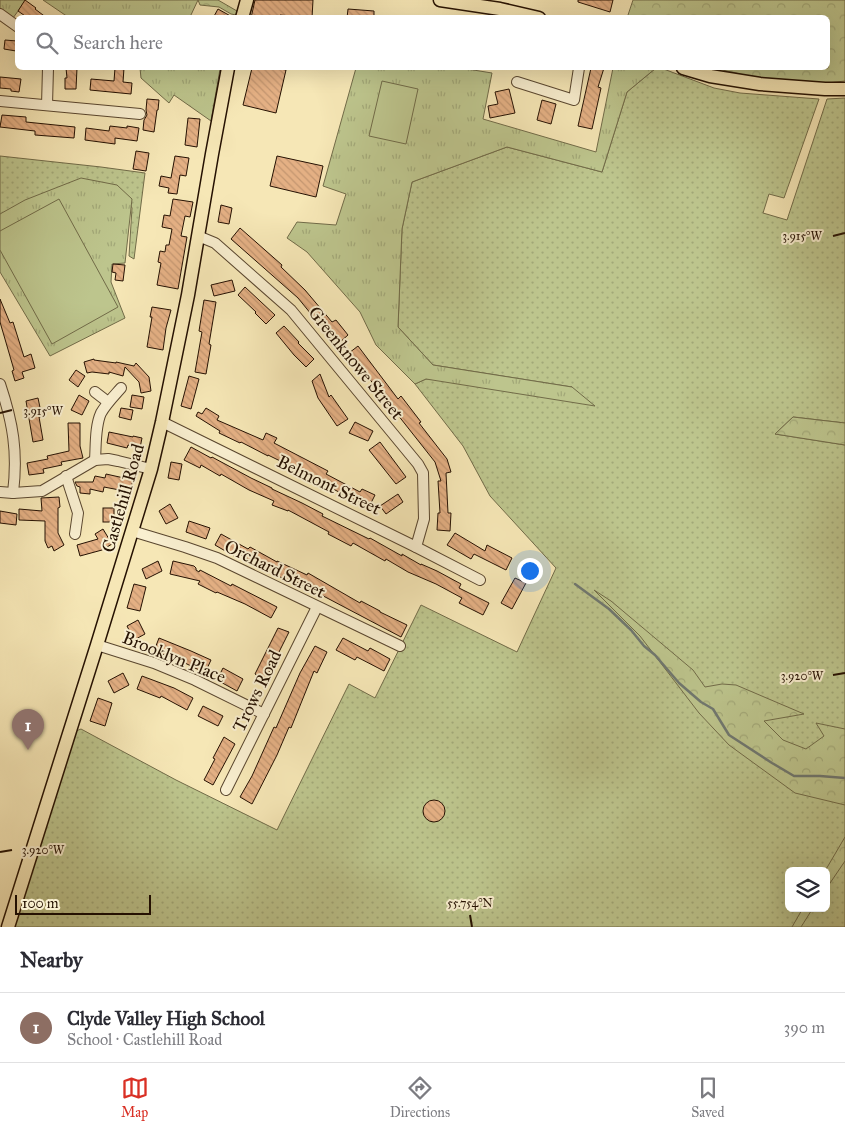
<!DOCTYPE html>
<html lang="en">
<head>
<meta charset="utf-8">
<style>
	:root { --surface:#fff; --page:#f2f2f3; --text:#2b2b33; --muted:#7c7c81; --line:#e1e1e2; --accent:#d93025 }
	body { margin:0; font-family:"IM FELL Great Primer",serif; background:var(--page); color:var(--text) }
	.controls { position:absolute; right:15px; bottom:15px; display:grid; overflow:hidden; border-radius:8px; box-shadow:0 5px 20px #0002 }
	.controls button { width:45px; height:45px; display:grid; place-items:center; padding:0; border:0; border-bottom:1px solid var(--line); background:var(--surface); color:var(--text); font:25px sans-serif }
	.scale { position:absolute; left:15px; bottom:12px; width:136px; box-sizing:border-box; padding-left:5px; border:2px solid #251102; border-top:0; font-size:14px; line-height:18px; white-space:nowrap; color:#251102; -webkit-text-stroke:4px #f9efd0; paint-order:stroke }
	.you { position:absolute; left:529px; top:570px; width:18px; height:18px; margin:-12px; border:4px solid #fff; border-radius:50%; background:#1a73e8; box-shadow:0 0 0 8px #1a73e833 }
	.badge { display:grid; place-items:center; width:32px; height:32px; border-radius:50%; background:var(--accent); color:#fff; font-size:16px; font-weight:700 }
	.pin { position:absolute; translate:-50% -41px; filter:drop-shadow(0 1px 2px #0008) }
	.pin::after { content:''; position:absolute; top:26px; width:18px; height:15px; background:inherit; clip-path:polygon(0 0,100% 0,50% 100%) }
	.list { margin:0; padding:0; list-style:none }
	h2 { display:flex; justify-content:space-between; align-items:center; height:65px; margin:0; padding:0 20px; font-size:21px }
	h2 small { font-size:16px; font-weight:400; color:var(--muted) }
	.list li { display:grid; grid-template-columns:32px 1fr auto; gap:15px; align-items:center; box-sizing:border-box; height:70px; padding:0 20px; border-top:1px solid var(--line) }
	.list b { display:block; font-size:19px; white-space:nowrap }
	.list p { margin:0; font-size:16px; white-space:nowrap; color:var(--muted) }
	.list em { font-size:16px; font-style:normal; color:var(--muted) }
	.icon { flex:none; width:28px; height:28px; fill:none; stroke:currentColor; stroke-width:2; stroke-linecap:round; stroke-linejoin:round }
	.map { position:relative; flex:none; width:845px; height:927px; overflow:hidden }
	.search { position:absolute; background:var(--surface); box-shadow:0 5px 20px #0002; left:15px; right:15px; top:15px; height:55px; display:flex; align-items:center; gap:12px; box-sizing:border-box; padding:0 18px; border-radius:8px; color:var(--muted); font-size:19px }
	.sheet { height:135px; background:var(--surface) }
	nav { display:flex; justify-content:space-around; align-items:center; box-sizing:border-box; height:70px; border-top:1px solid var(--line); background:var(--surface); font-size:14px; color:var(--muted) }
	nav a { display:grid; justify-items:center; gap:2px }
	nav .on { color:var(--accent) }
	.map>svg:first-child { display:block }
	.grass { fill:url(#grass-dots); stroke:#716b48; fill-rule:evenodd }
	.forest { fill:url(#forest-crowns); stroke:#716b48 }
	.park { fill:url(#park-tufts); stroke:#716b48 }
	.garden { fill:#bdc58d; stroke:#716b48 }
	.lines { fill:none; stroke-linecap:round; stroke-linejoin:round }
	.stream { stroke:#707870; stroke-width:2.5 }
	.building { fill:url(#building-back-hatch); stroke:#251102 }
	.minor-casing { stroke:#59462f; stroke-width:12 }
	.major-casing { stroke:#251102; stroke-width:15 }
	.minor { stroke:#f9efd0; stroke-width:10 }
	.major { stroke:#f6e7b6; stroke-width:12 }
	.ticks { fill:none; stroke:#251102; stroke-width:2 }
	.labels { text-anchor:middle; stroke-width:4; stroke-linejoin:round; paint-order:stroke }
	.street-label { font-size:18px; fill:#251102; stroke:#f9efd0 }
	.ticks-label { font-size:12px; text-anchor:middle; fill:#251102; stroke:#f9efd0; stroke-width:4; stroke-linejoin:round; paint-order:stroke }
</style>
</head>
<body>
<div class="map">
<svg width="845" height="927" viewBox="0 0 845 927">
	<defs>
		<pattern id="grass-dots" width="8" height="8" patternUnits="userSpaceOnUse" patternTransform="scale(1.25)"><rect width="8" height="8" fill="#bdc58d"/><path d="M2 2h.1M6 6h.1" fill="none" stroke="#a2a878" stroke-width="1.8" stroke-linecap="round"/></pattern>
		<pattern id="forest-crowns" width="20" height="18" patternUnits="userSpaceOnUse" patternTransform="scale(1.25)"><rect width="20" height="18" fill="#bdc58d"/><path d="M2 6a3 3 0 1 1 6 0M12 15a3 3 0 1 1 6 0" fill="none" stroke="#a2a878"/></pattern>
		<pattern id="park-tufts" width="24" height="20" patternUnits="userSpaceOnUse" patternTransform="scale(1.25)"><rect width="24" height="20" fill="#bdc58d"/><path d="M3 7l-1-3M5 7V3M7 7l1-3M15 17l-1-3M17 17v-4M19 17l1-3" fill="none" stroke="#a2a878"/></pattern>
		<pattern id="building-back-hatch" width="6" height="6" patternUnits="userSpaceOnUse" patternTransform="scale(1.25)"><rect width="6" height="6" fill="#e4b084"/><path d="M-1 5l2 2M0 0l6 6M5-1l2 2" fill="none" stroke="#c39670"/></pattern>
	</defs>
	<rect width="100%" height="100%" fill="#f6e7b6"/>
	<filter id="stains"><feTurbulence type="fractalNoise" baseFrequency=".004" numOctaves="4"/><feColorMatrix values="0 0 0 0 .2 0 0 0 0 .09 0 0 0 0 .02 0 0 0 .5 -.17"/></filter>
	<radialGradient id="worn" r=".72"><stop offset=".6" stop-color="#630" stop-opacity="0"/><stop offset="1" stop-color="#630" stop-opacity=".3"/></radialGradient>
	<g class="grass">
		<path d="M656,68h5l53,20 26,5 79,6 -35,99 -15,-4 -6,19 24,7 40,-121 18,-1v325l-52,-6 -18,17 70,11v482h-831l62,-196 5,-2 95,51 101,50 72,-146 26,14 46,-93 96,47 39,-84 -66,-72 -27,-50 -48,-62 11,-5 146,8 -139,-22 -35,-38 4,-98 10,-47 95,-35 95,25 25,-80zM789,871h37v37h-37z"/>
		<polygon points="0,156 101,167 145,173 134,259 129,256 132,208 126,196 0,219"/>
	</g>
	<g class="forest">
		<polygon points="198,0 218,0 237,11 236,15 231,14 219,7 200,5"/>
		<polygon points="633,0 845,0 845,81 827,83 753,77 714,68 828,68 828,18 627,18"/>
		<polygon points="793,417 845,423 845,445 775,434"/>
		<polygon points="594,590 611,601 693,670 705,687 722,684 736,685 804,714 764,721 783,740 806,749 824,736 816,723 845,729 845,805 795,793 729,745 699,713 640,636"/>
		<polygon points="845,837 845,861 826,889 826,871 825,871"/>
		<polygon points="803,908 813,908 801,927 792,927"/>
	</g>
	<g class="park">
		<polygon points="0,0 26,0 13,18 0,9"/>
		<polygon points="43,0 198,0 190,17 68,17"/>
		<polygon points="140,68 217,68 220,69 211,121 174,95 169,103 141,78"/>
		<polygon points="356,68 461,68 492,73 483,119 596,152 613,68 656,68 627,92 602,172 507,147 412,182 402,229 398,327 433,365 572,387 595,406 426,379 415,384 376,345 360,312 307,252 287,238 297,222 336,225 346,194 323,186"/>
		<polygon points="81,178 117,185 132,199 125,263 112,264 111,282 125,318 50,356 0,272 0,214 25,200"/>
	</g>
	<g class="garden">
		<polygon points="382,81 418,89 406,144 369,136"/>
		<polygon points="59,199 118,307 52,344 0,250 0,231"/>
	</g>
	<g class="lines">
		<polyline class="stream" points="575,584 609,609 631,630 644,646 655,655 679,683 701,702 713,709 729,735 772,763 794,776 820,776 845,778"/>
	</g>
	<g class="building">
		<polygon points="25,0 36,8 35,9 47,18 28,18 18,11"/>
		<polygon points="255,0 313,0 312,18 300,18 300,17 280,15 279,18 251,18"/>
		<polygon points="578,0 613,0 610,12 578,2"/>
		<polygon points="218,9 234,18 213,18"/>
		<polygon points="348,9 374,11 374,18 347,18"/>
		<polygon points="5,40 17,41 16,51 4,49"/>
		<polygon points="66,68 77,68 76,89 65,89 65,78 67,78"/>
		<polygon points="115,68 124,68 123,82 132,83 131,94 90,90 91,79 114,81"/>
		<polygon points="252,68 274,68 286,70 276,113 243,105"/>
		<polygon points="591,68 604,68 598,87 601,88 592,129 578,126"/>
		<polygon points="0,77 21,79 19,92 11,91 11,89 0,88"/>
		<polygon points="509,89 515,113 490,118 488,106 498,104 495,92"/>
		<polygon points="147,99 159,100 158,110 157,110 154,132 143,130 144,120 147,115 146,110"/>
		<polygon points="542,100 556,104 551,124 537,120"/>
		<polygon points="2,115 26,117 26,122 75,127 74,138 35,135 35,131 0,127"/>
		<polygon points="188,118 200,119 197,147 185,145"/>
		<polygon points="110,126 127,128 127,126 139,128 137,141 115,138 115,144 85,140 86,128 109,131"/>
		<polygon points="136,151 149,153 146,171 133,169"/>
		<polygon points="175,156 189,158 186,176 180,175 177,194 168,193 169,188 159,186 161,176 171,178"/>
		<polygon points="277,156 323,166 316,197 270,186"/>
		<polygon points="173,199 193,202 190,217 185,216 181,236 187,237 178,289 157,285 161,263 158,262 160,251 165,252 166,245 169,245 172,229 162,227 164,215 170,216"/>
		<polygon points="221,205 232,208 229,224 218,222"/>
		<polygon points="240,228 282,265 281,267 305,290 332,322 336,320 348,335 339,343 322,323 320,325 298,298 231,239"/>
		<polygon points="113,264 125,265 123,281 115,280 116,273 112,272"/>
		<polygon points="232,280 235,291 214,296 211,285"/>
		<polygon points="245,287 275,315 266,324 255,313 256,312 238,295"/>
		<polygon points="0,299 10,323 13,322 24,357 31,354 35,368 22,372 24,378 15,381 12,371 14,370 0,322"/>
		<polygon points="204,300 216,302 209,344 211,345 206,374 195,372 202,332 199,331"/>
		<polygon points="152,307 171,310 166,328 163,350 147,347 152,317 150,317"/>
		<polygon points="284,326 299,342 298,343 314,359 306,367 294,355 276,333"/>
		<polygon points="358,346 398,399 401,396 421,422 419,423 447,459 451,472 446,473 448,513 451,513 450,531 437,530 438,513 440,513 438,481 441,481 435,462 349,353"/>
		<polygon points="94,359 94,360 116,363 116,362 134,366 136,363 149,377 151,391 141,393 139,382 125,367 123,376 109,372 109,374 92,372 87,373 84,362"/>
		<polygon points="76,370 85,376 78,387 69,380"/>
		<polygon points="320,374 329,397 331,395 348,419 337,426 318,398 312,381"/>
		<polygon points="189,376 199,379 191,409 181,406"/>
		<polygon points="79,395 89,401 82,415 71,410"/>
		<polygon points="132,395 144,397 142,409 130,407"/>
		<polygon points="38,398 42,417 39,417 43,440 33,442 26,401"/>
		<polygon points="121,408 133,410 131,420 119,417"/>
		<polygon points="206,408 219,416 217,420 263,440 266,433 277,438 274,443 328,471 326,474 360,492 362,489 375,495 369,507 327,486 327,484 268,455 268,456 241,442 240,443 219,433 220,431 196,416 198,412 202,414"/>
		<polygon points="355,422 373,431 368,441 349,433"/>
		<polygon points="68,423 80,423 80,446 83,458 61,462 62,465 43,469 44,473 29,475 27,463 48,459 47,456 69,451"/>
		<polygon points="109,432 133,437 133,436 142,438 140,448 128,445 127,448 107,443"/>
		<polygon points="380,442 406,477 396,484 369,450"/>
		<polygon points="191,447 211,458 212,457 251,478 272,488 272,489 302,503 323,514 322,516 369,539 370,538 402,556 402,554 421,565 421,564 437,571 461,584 459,588 489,603 483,615 459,603 462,598 436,584 408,572 386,559 385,561 353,543 351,546 328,534 329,532 288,510 288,511 272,505 274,501 249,490 221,474 220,476 201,465 200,468 184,460"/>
		<polygon points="171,462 182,464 179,480 168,478"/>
		<polygon points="106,474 133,480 130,492 104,487 103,492 90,489 90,494 80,493 80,487 77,486 75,482 93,482 95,476 105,478"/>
		<polygon points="398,494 403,502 386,514 380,506"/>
		<polygon points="59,497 60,507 58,508 58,533 64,545 54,551 52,546 48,548 45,541 45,521 19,520 19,509 42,511 41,498"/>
		<polygon points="170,504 178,518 166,524 159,511"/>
		<rect x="103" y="508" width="11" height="14"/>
		<polygon points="0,511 17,514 16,525 0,523"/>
		<polygon points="189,521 210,528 206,539 186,532"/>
		<polygon points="103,529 112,544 102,550 80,556 77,545 98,539 95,534"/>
		<polygon points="455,533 485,551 487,545 512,558 506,570 474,554 471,559 447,545"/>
		<polygon points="221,534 248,549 250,547 277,562 277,561 307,575 308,573 360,603 361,601 380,611 380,612 407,625 401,637 293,580 292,582 271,573 236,552 234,556 215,545"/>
		<polygon points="158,561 162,571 146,579 142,569"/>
		<polygon points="173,561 194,566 196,568 196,570 199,572 200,570 231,586 232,584 277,607 271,618 245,604 217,592 216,593 198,584 200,581 170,574"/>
		<polygon points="515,578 526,583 512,609 501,603"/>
		<polygon points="134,584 146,587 140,611 127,608"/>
		<polygon points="138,620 145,634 134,640 127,626"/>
		<polygon points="278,628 289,632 265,680 255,674"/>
		<polygon points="159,638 191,651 211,660 205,673 179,660 154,651"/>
		<polygon points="343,638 368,651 370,648 390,659 384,671 357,657 355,660 336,650"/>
		<polygon points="315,646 327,652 317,673 314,671 291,728 289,727 277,755 252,804 240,797 252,776 274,727 276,728 300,673"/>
		<polygon points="223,668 243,679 237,691 217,680"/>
		<polygon points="123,673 129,685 114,693 108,681"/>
		<polygon points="142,676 174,688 193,698 187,710 161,696 160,698 137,689"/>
		<polygon points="98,698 112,703 105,726 90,721"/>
		<polygon points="203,706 223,716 218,726 198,716"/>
		<polygon points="224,737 235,744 213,785 204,780 215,759 213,758"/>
		<circle cx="434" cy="811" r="11"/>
	</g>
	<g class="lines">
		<defs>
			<g id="minor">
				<polyline points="0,14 18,27"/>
				<polyline points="517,82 574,100 579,68"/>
				<polyline points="0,101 140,114"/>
				<polyline points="47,105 48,68"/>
				<polyline points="198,236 215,243 291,310 418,464 423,473 424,519 416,547"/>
				<path d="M0,384c13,39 18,68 13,109"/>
				<polyline points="95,392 108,402"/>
				<polyline points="162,422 416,547 480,580"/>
				<path d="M95,460c1,-15 0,-34 6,-47 5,-9 13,-17 20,-25"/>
				<polyline points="66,476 78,513 75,534"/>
				<polyline points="0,492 13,493 42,491 95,460 108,459 118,461 151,469"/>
				<polyline points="132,531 185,547 217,558 400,646"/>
				<polyline points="97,645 154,663 195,680 264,714"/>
				<polyline points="226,790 317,607"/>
			</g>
			<g id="major">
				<polyline points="440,0 500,9 539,18"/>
				<polyline points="242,18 247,0"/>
				<polyline points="683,68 710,76 760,84 825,89 845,89"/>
				<polyline points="8,927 97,645 151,469 162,422 188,295 212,154 228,68"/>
			</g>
		</defs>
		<use href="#minor" class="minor-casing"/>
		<use href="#major" class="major-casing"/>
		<use href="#minor" class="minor"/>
		<use href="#major" class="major"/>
	</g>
	<path class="ticks" d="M833,236l12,-3M0,413l12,-3M833,675l12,-2M0,852l12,-2M470,915l2,12"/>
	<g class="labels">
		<g class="street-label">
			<text transform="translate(356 363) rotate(51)" y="6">Greenknowe Street</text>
			<text transform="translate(329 485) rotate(26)" y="6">Belmont Street</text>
			<text transform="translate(123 498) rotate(-74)" y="6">Castlehill Road</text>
			<text transform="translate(275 569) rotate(26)" y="6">Orchard Street</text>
			<text transform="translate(174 657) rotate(22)" y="6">Brooklyn Place</text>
			<text transform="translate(257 691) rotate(-64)" y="6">Trows Road</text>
		</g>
	</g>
	<g class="ticks-label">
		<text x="802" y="240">3.915°W</text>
		<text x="43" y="415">3.915°W</text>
		<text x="802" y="680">3.920°W</text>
		<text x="43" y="854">3.920°W</text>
		<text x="470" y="907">55.754°N</text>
	</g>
	<rect width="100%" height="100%" filter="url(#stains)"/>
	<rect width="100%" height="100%" fill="url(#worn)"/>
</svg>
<div class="controls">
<button><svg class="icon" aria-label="layers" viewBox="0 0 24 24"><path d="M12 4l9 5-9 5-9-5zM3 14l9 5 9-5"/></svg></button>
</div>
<div class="scale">100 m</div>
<div class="you"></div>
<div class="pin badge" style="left:28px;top:750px;background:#8d6e63">1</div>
<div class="search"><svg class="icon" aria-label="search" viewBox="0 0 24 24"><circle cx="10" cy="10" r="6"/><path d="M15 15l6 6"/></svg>Search here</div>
</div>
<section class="sheet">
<h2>Nearby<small></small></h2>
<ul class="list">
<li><span class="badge" style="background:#8d6e63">1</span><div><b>Clyde Valley High School</b><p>School · Castlehill Road</p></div><em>390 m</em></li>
</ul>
</section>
<nav>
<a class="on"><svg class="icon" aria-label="map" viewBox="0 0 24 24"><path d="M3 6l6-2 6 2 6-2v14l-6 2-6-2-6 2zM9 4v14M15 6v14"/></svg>Map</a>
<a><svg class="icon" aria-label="directions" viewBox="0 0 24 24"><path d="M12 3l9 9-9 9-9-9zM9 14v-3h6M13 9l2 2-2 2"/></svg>Directions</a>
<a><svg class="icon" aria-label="saved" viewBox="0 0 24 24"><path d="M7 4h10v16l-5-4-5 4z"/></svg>Saved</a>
</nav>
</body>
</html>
